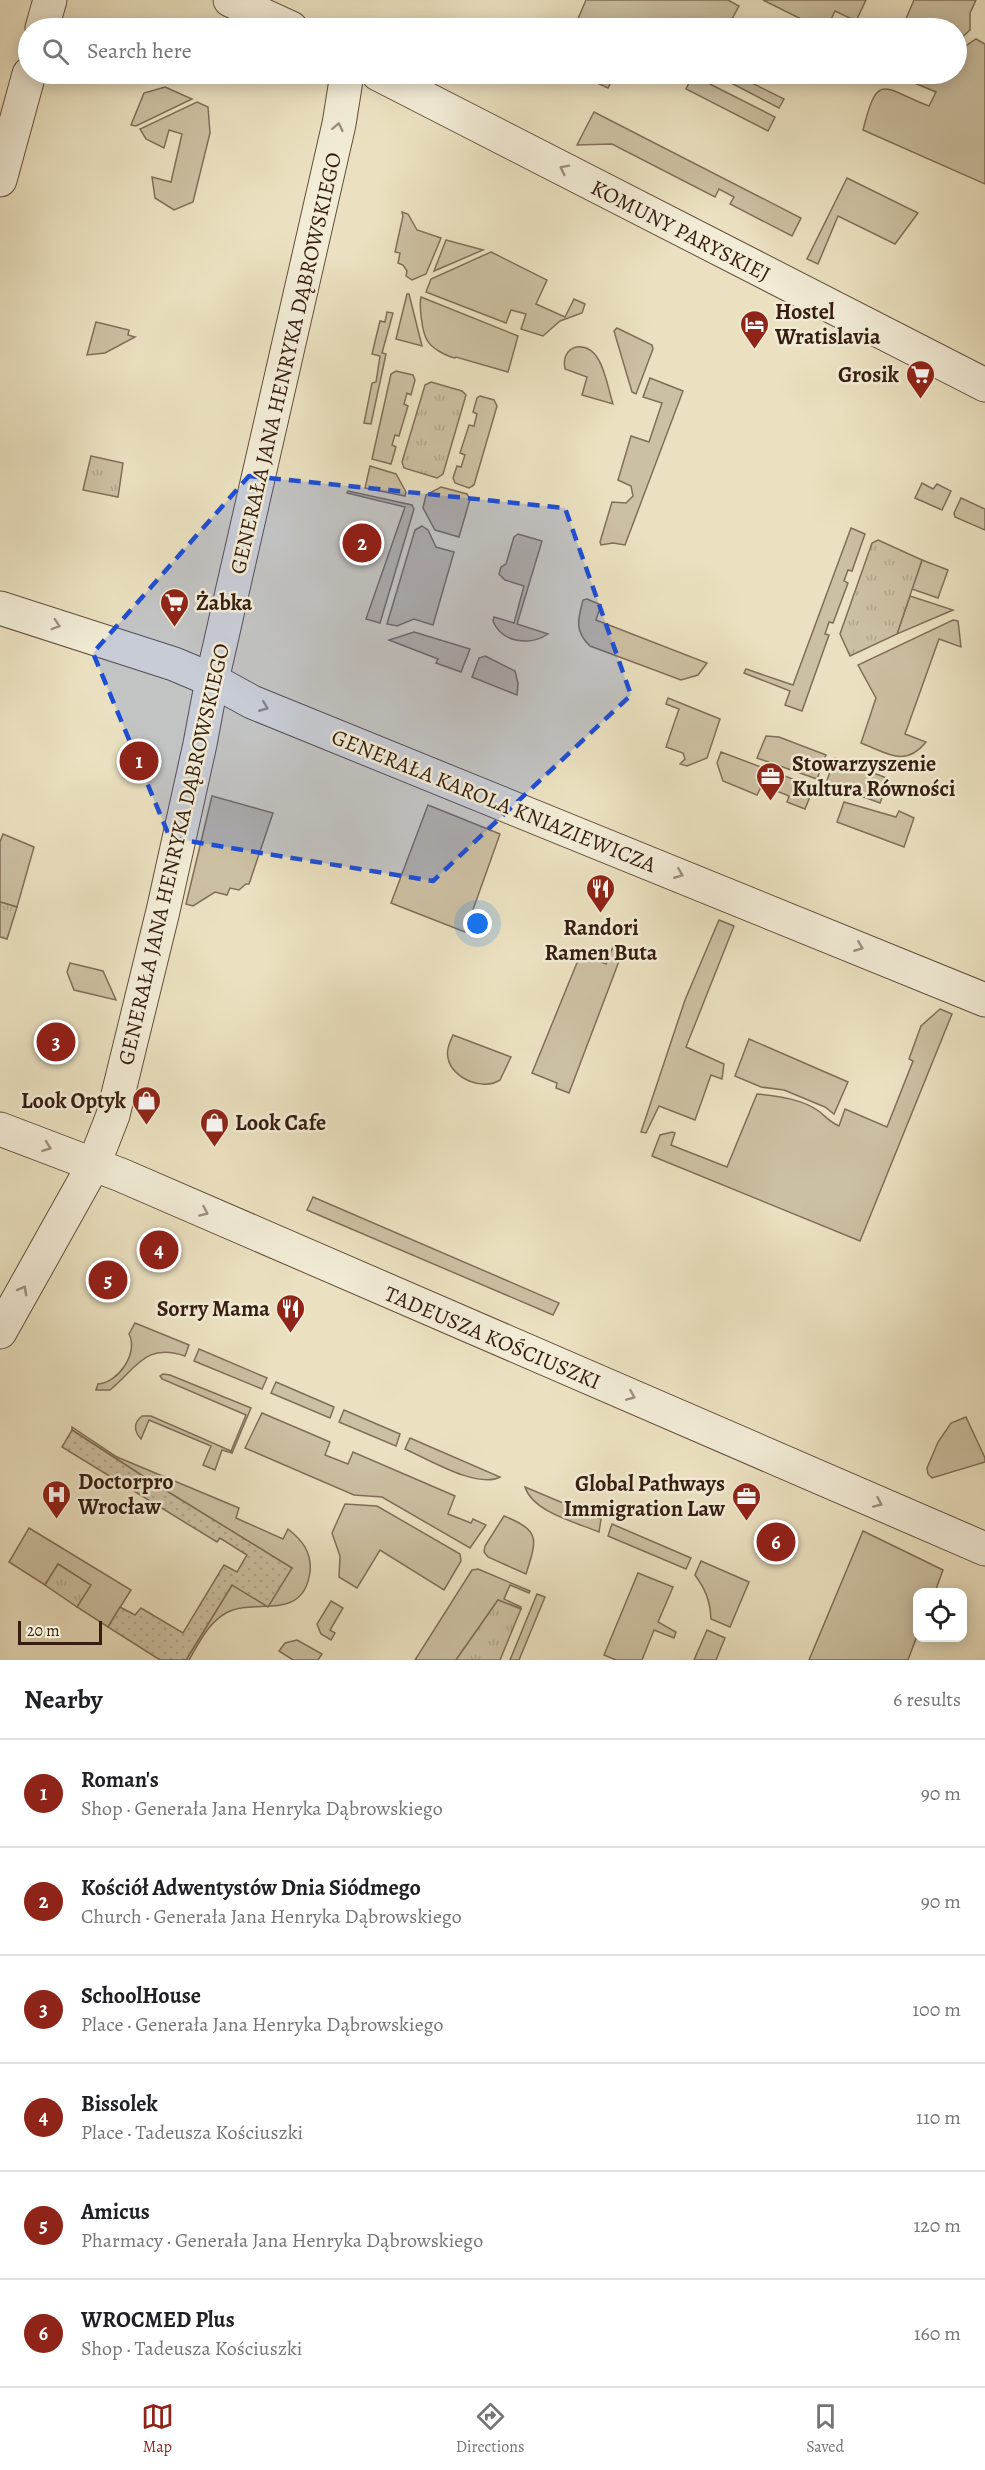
<!DOCTYPE html>
<html lang="en">
<head>
<meta charset="utf-8">
<style>
	:root { --surface:#fff; --page:#f2f2f2; --text:#202124; --muted:#757577; --line:#e0e0e0; --accent:#8f2418 }
	body { margin:0; font-family:Alegreya,serif; background:var(--page); color:var(--text) }
	.controls { position:absolute; right:18px; bottom:18px; display:grid; overflow:hidden; border-radius:12px; box-shadow:0 3px 15px #0003 }
	.controls button { width:54px; height:54px; display:grid; place-items:center; padding:0; border:0; border-bottom:2px solid var(--line); background:var(--surface); color:var(--text); font:30px sans-serif }
	.scale { position:absolute; left:18px; bottom:15px; width:84px; box-sizing:border-box; padding-left:6px; border:3px solid #361d0f; border-top:0; font-size:16px; line-height:21px; white-space:nowrap; color:#361d0f; -webkit-text-stroke:4px #f2ecd6; paint-order:stroke }
	.you { position:absolute; left:478px; top:924px; width:21px; height:21px; margin:-15px; border:4px solid #fff; border-radius:50%; background:#1a73e8; box-shadow:0 0 0 9px #1a73e833 }
	.badge { display:grid; place-items:center; width:39px; height:39px; border-radius:50%; background:var(--accent); color:#fff; font-size:20px; font-weight:700 }
	.pin { position:absolute; translate:-50% -50%; border:3px solid #fff; box-shadow:0 2px 6px #0006 }
	.list { margin:0; padding:0; list-style:none }
	h2 { display:flex; justify-content:space-between; align-items:center; height:78px; margin:0; padding:0 24px; font-size:26px }
	h2 small { font-size:20px; font-weight:400; color:var(--muted) }
	.list li { display:grid; grid-template-columns:39px 1fr auto; gap:18px; align-items:center; box-sizing:border-box; height:108px; padding:0 24px; border-top:2px solid var(--line) }
	.list b { display:block; font-size:22px; white-space:nowrap }
	.list p { margin:0; font-size:20px; white-space:nowrap; color:var(--muted) }
	.list em { font-size:20px; font-style:normal; color:var(--muted) }
	.icon { flex:none; width:33px; height:33px; fill:none; stroke:currentColor; stroke-width:2; stroke-linecap:round; stroke-linejoin:round }
	.map { position:relative; flex:none; width:985px; height:1660px; overflow:hidden }
	.search { position:absolute; background:var(--surface); box-shadow:0 3px 15px #0003; left:18px; right:18px; top:18px; height:66px; display:flex; align-items:center; gap:15px; box-sizing:border-box; padding:0 21px; border-radius:33px; color:var(--muted); font-size:22px }
	.sheet { height:726px; background:var(--surface) }
	nav { display:flex; justify-content:space-around; align-items:center; box-sizing:border-box; height:84px; border-top:2px solid var(--line); background:var(--surface); font-size:16px; color:var(--muted) }
	nav a { display:grid; justify-items:center; gap:3px }
	nav .on { color:var(--accent) }
	.map>svg:first-child { display:block }
	.grass { fill:#ccc0a2; stroke:#816e58; stroke-width:1.5 }
	.park { fill:url(#park-tufts); stroke:#816e58; stroke-width:1.5 }
	.garden { fill:url(#garden-dots); stroke:#816e58; stroke-width:1.5 }
	.lines { fill:none; stroke-linecap:round; stroke-linejoin:round }
	.minor-casing { stroke:#634e3b; stroke-width:35 }
	.minor { stroke:#f2ecd6; stroke-width:33 }
	.oneway { stroke:#9d8f7c }
	.marked { fill:#1d4ed8; fill-opacity:0.2; stroke:#1d4ed8; stroke-width:4.5; stroke-dasharray:12 8; stroke-linejoin:round }
	.labels { text-anchor:middle; stroke-width:5; stroke-linejoin:round; paint-order:stroke }
	.street-label { font-size:22px; fill:#361d0f; stroke:#f2ecd6 }
	.poi-label { font-size:22px; font-weight:bold; fill:#361d0f; stroke:#f2ecd6; text-anchor:start }
</style>
</head>
<body>
<div class="map">
<svg width="985" height="1660" viewBox="0 0 985 1660">
	<defs>
		<pattern id="park-tufts" width="24" height="20" patternUnits="userSpaceOnUse" patternTransform="scale(1.5)"><rect width="24" height="20" fill="#ccc0a2"/><path d="M3 7l-1-3M5 7V3M7 7l1-3M15 17l-1-3M17 17v-4M19 17l1-3" fill="none" stroke="#b0a58a"/></pattern>
		<pattern id="garden-dots" width="8" height="8" patternUnits="userSpaceOnUse" patternTransform="scale(1.5)"><rect width="8" height="8" fill="#ccc0a2"/><path d="M2 2h.1M6 6h.1" fill="none" stroke="#b0a58a" stroke-width="1.8" stroke-linecap="round"/></pattern>
	</defs>
	<rect width="100%" height="100%" fill="#ebe1c0"/>
	<filter id="stains"><feTurbulence type="fractalNoise" baseFrequency=".00333" numOctaves="4"/><feColorMatrix values="0 0 0 0 .2 0 0 0 0 .09 0 0 0 0 .02 0 0 0 .5 -.17"/></filter>
	<radialGradient id="worn" r=".72"><stop offset=".6" stop-color="#630" stop-opacity="0"/><stop offset="1" stop-color="#630" stop-opacity=".3"/></radialGradient>
	<g class="grass">
		<polygon points="586,0 728,0 739,6 727,28 574,28"/>
		<polygon points="763,0 866,0 856,21 835,11 827,28 819,28"/>
		<polygon points="914,0 976,0 970,13 970,30 957,42 956,28 902,28"/>
		<path d="M976,39l9,5v140l-122,-54c15,-59 19,-42 66,-24l7,-14 -24,-10 13,-8h31l1,-22z"/>
		<polygon points="578,74 615,74 608,88"/>
		<polygon points="714,74 734,74 784,99 779,108"/>
		<polygon points="698,78 775,117 768,131 686,89 689,83"/>
		<polygon points="165,87 192,99 136,126 131,125 144,93"/>
		<polygon points="197,102 208,107 210,133 193,202 174,210 155,198 152,177 171,182 182,134 169,130 164,148 146,139 140,129"/>
		<polygon points="594,112 801,218 792,236 730,204 734,197 719,189 715,197 612,144 577,145"/>
		<polygon points="847,178 918,213 895,244 838,216 818,264 807,259"/>
		<polygon points="402,212 408,214 417,230 441,238 426,274 412,280 406,276 407,271 403,265 398,263 400,253 395,252 403,216"/>
		<polygon points="446,240 483,250 434,271"/>
		<polygon points="491,252 547,280 536,304 565,317 574,299 585,304 582,313 560,321 543,336 521,329 526,314 511,310 506,323 426,292 431,279"/>
		<polygon points="407,294 409,294 422,346 396,339"/>
		<path d="M421,297l97,39 -10,36 -52,-15 -1,1c-9,-2 -24,-10 -28,-18 -5,-8 -8,-35 -6,-43z"/>
		<polygon points="387,312 393,313 382,353 386,354 371,424 364,423 372,383 376,382 380,356 372,354 380,321 385,322"/>
		<polygon points="96,322 129,330 128,335 135,337 105,353 87,355"/>
		<polygon points="617,328 652,345 653,349 636,394 632,392 614,331"/>
		<path d="M576,347c27,-3 30,36 37,57l-31,-9 5,-18 -22,-8c-2,-10 1,-19 11,-22z"/>
		<polygon points="396,371 413,375 415,380 411,395 407,393 404,404 408,406 399,436 395,435 392,445 396,447 391,464 372,459 391,374"/>
		<polygon points="650,378 683,391 625,545 613,543 601,545 600,542 612,502 626,503 633,496 631,486 618,480 631,436 649,442 662,403 643,397"/>
		<polygon points="480,396 494,400 497,406 474,485 469,488 455,483 453,478 457,466 461,467 465,455 460,453 469,425 474,426 477,414 473,412 477,398"/>
		<polygon points="370,466 396,474 406,492 405,496 365,488"/>
		<polygon points="922,483 933,489 937,484 951,491 942,510 915,498"/>
		<polygon points="441,487 467,494 470,499 459,537 435,530 423,508 426,495"/>
		<polygon points="348,491 412,505 414,509 380,623 366,619 405,507 347,493"/>
		<polygon points="961,498 985,509 985,530 955,517 954,513"/>
		<polygon points="422,526 428,530 436,547 454,552 433,625 414,619 397,626 387,624 415,530"/>
		<polygon points="851,528 865,534 852,571 848,570 844,581 848,583 833,623 829,622 825,634 829,635 802,711 785,705 790,691 744,673 746,669 793,685"/>
		<path d="M518,534l24,7 -25,83 31,10c-18,12 -46,9 -55,-13l1,-4 20,6 10,-37 -19,-6 -6,-6 2,-7 5,-3 8,-27z"/>
		<polygon points="922,560 948,570 938,598 912,589"/>
		<polygon points="910,596 953,610 897,634"/>
		<path d="M587,599l14,6 -5,15 111,43 -9,12 -17,5 -91,-34c-16,-15 -12,-27 -7,-46z"/>
		<path d="M953,620l5,1 3,26 -22,-8 -34,95 21,8c-21,26 -39,11 -65,1l15,-45 -18,-33z"/>
		<polygon points="414,632 470,649 461,672 436,663 438,659 389,640"/>
		<polygon points="485,656 515,671 518,683 517,695 472,677 479,658"/>
		<polygon points="668,698 720,719 707,758 687,766 680,764 685,759 683,753 666,747 679,709 666,704"/>
		<polygon points="766,736 779,737 826,755 817,779 757,758"/>
		<polygon points="721,752 814,787 805,809 787,802 789,796 762,785 757,795 723,781 717,763"/>
		<polygon points="835,758 889,779 880,803 826,783"/>
		<polygon points="212,796 273,813 249,884 246,884 239,890 230,888 227,895 215,892 193,906 186,904"/>
		<polygon points="844,802 896,817 899,811 914,818 904,847 837,822"/>
		<polygon points="428,805 500,834 465,932 391,903"/>
		<polygon points="3,834 34,847 17,907 0,902 0,842"/>
		<polygon points="719,920 734,926 686,1047 724,1064 722,1079 711,1075 695,1120 659,1106 646,1133 641,1132 685,1000"/>
		<polygon points="614,944 624,948 569,1093 556,1088 557,1083 532,1073 581,953 606,964"/>
		<polygon points="70,963 103,971 116,1000 74,990 67,972"/>
		<path d="M940,1009l12,5 -92,227 -208,-85 8,-21 12,-3 3,1 -4,12 56,22 30,-73c20,2 46,5 63,18 7,6 10,10 19,14l6,-17 42,18 26,-66 -4,-2 12,-33z"/>
		<path d="M453,1035l58,22 -11,23c-17,11 -48,-1 -52,-22 -2,-8 2,-16 5,-23z"/>
		<polygon points="749,1039 848,1082 834,1114 825,1107 784,1090 761,1087 735,1076"/>
		<polygon points="313,1197 559,1303 553,1315 307,1210"/>
		<path d="M135,1323l54,22 -4,11c-40,-14 -49,13 -75,34h-14l2,-6c20,-1 41,-31 31,-50z"/>
		<polygon points="199,1349 267,1378 262,1389 194,1361"/>
		<path d="M163,1374l7,1 81,33 -19,45 -10,-3 -7,20 -12,-5 8,-19 -62,-26 -8,19c-7,-8 -8,-16 1,-23h9l80,35 15,-36 -84,-36 -2,-3z"/>
		<polygon points="276,1382 334,1407 330,1418 271,1393"/>
		<polygon points="344,1410 400,1434 396,1446 339,1422"/>
		<polygon points="262,1413 330,1442 325,1455 348,1464 353,1452 455,1496 448,1514 471,1523 473,1519 486,1525 470,1548 382,1497 354,1495 245,1448"/>
		<polygon points="966,1417 985,1458 985,1462 932,1478 928,1474 927,1468 938,1442 951,1423"/>
		<path d="M72,1427l45,30 122,51 -3,10 47,21 5,-10c14,11 24,23 22,43 -7,51 -55,25 -84,41 -18,10 -27,30 -37,47h-3l46,-75 60,-17 -140,-86 -80,-52z"/>
		<path d="M410,1438l90,39c-23,12 -72,-18 -95,-28z"/>
		<path d="M525,1487l76,32 -2,13c-24,-10 -66,-20 -74,-45z"/>
		<polygon points="345,1504 377,1506 460,1554 461,1561 444,1590 380,1550 357,1588 339,1577 340,1556 332,1533"/>
		<path d="M504,1516c37,15 33,23 22,58l-38,-17 -4,-5 1,-6z"/>
		<polygon points="612,1524 691,1558 686,1569 608,1536"/>
		<polygon points="29,1528 131,1590 108,1627 77,1607 90,1585 58,1564 45,1585 9,1562"/>
		<polygon points="863,1531 943,1570 935,1592 918,1592 917,1636 908,1660 809,1660"/>
		<path d="M701,1561l48,21 -19,45 -19,-8c-1,-18 -5,-29 -16,-44z"/>
		<polygon points="478,1569 530,1591 529,1593 510,1585 504,1599 521,1607 521,1609 498,1600 456,1660 415,1660 472,1570"/>
		<polygon points="638,1573 673,1587 658,1622 676,1632 674,1638 654,1630 642,1660 616,1660 604,1655"/>
		<polygon points="537,1594 545,1597 519,1660 510,1660"/>
		<polygon points="331,1601 343,1608 330,1630 335,1633 331,1640 321,1634 317,1624"/>
		<polygon points="707,1630 725,1638 716,1660 694,1660"/>
		<polygon points="297,1640 322,1654 318,1660 293,1660 279,1651 285,1643"/>
	</g>
	<g class="park">
		<polygon points="431,382 462,391 466,395 443,474 437,478 404,468 402,462 425,385"/>
		<polygon points="91,456 123,463 118,497 83,490"/>
		<polygon points="878,540 922,560 897,634 850,656 840,634 872,543"/>
		<polygon points="0,902 17,907 7,939 0,937"/>
		<polygon points="58,1564 91,1585 77,1607 45,1585"/>
		<polygon points="498,1600 521,1609 500,1660 456,1660"/>
	</g>
	<polygon class="garden" points="72,1430 152,1482 292,1568 268,1607 232,1585 186,1660 160,1660 108,1627 120,1607 135,1615 141,1608 183,1633 224,1565 237,1572 247,1555 220,1538 217,1542 62,1447"/>
	<g class="lines">
		<defs>
			<g id="minor">
				<polyline points="230,0 291,28"/>
				<polyline points="42,28 50,0"/>
				<polyline points="378,74 985,385"/>
				<polyline points="0,180 29,74"/>
				<polyline points="0,608 174,664 212,680 252,702 985,1000"/>
				<polyline points="0,1129 121,1175 985,1549"/>
				<polyline points="0,1332 94,1164 113,1115 163,911 200,744 212,680 339,124 347,74"/>
			</g>
		</defs>
		<use href="#minor" class="minor-casing"/>
		<use href="#minor" class="minor"/>
	</g>
	<defs><path id="oneway-chevron" d="M-2-3.5L2.5 0L-2 3.5" fill="none" stroke-width="1.6" stroke-linecap="round" stroke-linejoin="round" transform="scale(1.5)"/></defs>
	<g class="oneway">
		<use href="#oneway-chevron" transform="translate(338 127) rotate(-78)"/>
		<use href="#oneway-chevron" transform="translate(564 169) rotate(-153)"/>
		<use href="#oneway-chevron" transform="translate(56 625) rotate(18)"/>
		<use href="#oneway-chevron" transform="translate(264 707) rotate(22)"/>
		<use href="#oneway-chevron" transform="translate(679 874) rotate(22)"/>
		<use href="#oneway-chevron" transform="translate(859 947) rotate(22)"/>
		<use href="#oneway-chevron" transform="translate(47 1147) rotate(20)"/>
		<use href="#oneway-chevron" transform="translate(204 1212) rotate(24)"/>
		<use href="#oneway-chevron" transform="translate(23 1290) rotate(-61)"/>
		<use href="#oneway-chevron" transform="translate(631 1396) rotate(23)"/>
		<use href="#oneway-chevron" transform="translate(878 1503) rotate(24)"/>
	</g>
	<path class="marked" d="M249,476l316,32 66,187 -198,186 -263,-43 -77,-185z"/>
	<defs>
		<symbol id="hotel-pin" viewBox="-11 -11 22 30"><path d="M0 17L-7.5 6A9.5 9.5 0 1 1 7.5 6Z" fill="#8f2418" stroke="#f2ecd6"/><path d="M-6-4.5h1.5V1H6V5H4.5V3h-9V5H-6ZM-4 0a1.8 1.8 0 1 1 3.6 0ZM.5 0V-2.5h3Q6-2.5 6 0Z" fill="#fff"/></symbol>
		<symbol id="supermarket-pin" viewBox="-11 -11 22 30"><path d="M0 17L-7.5 6A9.5 9.5 0 1 1 7.5 6Z" fill="#8f2418" stroke="#f2ecd6"/><path d="M-6-5.5h2.5l.6 2H6L4.5 2H-2.5L-4.4-4H-6ZM-1.5 3.2a1.3 1.3 0 1 0 .1 0ZM3 3.2a1.3 1.3 0 1 0 .1 0Z" fill="#fff"/></symbol>
		<symbol id="office-pin" viewBox="-11 -11 22 30"><path d="M0 17L-7.5 6A9.5 9.5 0 1 1 7.5 6Z" fill="#8f2418" stroke="#f2ecd6"/><path d="M-6-3h4V-5.5h4V-3h4V5H-6ZM-1-4.5V-3h2v-1.5ZM-6 0V1H6V0Z" fill="#fff"/></symbol>
		<symbol id="restaurant-pin" viewBox="-11 -11 22 30"><path d="M0 17L-7.5 6A9.5 9.5 0 1 1 7.5 6Z" fill="#8f2418" stroke="#f2ecd6"/><path d="M-5-6h1v4h1v-4h1v4h1v-4h1v5L-1.5 .5V6h-2V.5L-5-1ZM5-6V6H3V1.5H1.5Q1.5-4 5-6Z" fill="#fff"/></symbol>
		<symbol id="shop-pin" viewBox="-11 -11 22 30"><path d="M0 17L-7.5 6A9.5 9.5 0 1 1 7.5 6Z" fill="#8f2418" stroke="#f2ecd6"/><path d="M-5-2.5h2.3a2.7 3.5 0 0 1 5.4 0H5L5.5 6h-11ZM-1.5-2.5h3a1.5 2.3 0 0 0-3 0Z" fill="#fff"/></symbol>
		<symbol id="hospital-pin" viewBox="-11 -11 22 30"><path d="M0 17L-7.5 6A9.5 9.5 0 1 1 7.5 6Z" fill="#8f2418" stroke="#f2ecd6"/><path d="M-5-5h3v3.5h4V-5h3V5h-3V1.5h-4V5h-3Z" fill="#fff"/></symbol>
	</defs>
	<g fill-rule="evenodd">
		<use href="#hotel-pin" x="738" y="308" width="33" height="45"/>
		<use href="#supermarket-pin" x="904" y="358" width="33" height="45"/>
		<use href="#supermarket-pin" x="158" y="586" width="33" height="45"/>
		<use href="#office-pin" x="754" y="760" width="33" height="45"/>
		<use href="#restaurant-pin" x="584" y="872" width="33" height="45"/>
		<use href="#shop-pin" x="130" y="1084" width="33" height="45"/>
		<use href="#shop-pin" x="198" y="1106" width="33" height="45"/>
		<use href="#restaurant-pin" x="274" y="1292" width="33" height="45"/>
		<use href="#hospital-pin" x="40" y="1478" width="33" height="45"/>
		<use href="#office-pin" x="730" y="1480" width="33" height="45"/>
	</g>
	<g class="labels">
		<g class="street-label">
			<text transform="translate(681 230) rotate(27)" y="8">KOMUNY PARYSKIEJ</text>
			<text transform="translate(285 363) rotate(-77)" y="8">GENERAŁA JANA HENRYKA DĄBROWSKIEGO</text>
			<text transform="translate(494 800) rotate(22)" y="8">GENERAŁA KAROLA KNIAZIEWICZA</text>
			<text transform="translate(173 854) rotate(-77)" y="8">GENERAŁA JANA HENRYKA DĄBROWSKIEGO</text>
			<text transform="translate(493 1337) rotate(23)" y="8">TADEUSZA KOŚCIUSZKI</text>
		</g>
		<g class="poi-label">
			<text x="775" y="319">Hostel<tspan x="775" dy="25">Wratislavia</tspan></text>
			<text x="899" y="382" text-anchor="end">Grosik</text>
			<text x="196" y="610">Żabka</text>
			<text x="792" y="771">Stowarzyszenie<tspan x="792" dy="25">Kultura Równości</tspan></text>
			<text x="601" y="935" text-anchor="middle">Randori<tspan x="601" dy="25">Ramen Buta</tspan></text>
			<text x="126" y="1108" text-anchor="end">Look Optyk</text>
			<text x="235" y="1130">Look Cafe</text>
			<text x="270" y="1316" text-anchor="end">Sorry Mama</text>
			<text x="78" y="1489">Doctorpro<tspan x="78" dy="25">Wrocław</tspan></text>
			<text x="725" y="1491" text-anchor="end">Global Pathways<tspan x="725" dy="25">Immigration Law</tspan></text>
		</g>
	</g>
	<rect width="100%" height="100%" filter="url(#stains)"/>
	<rect width="100%" height="100%" fill="url(#worn)"/>
</svg>
<div class="controls">
<button><svg class="icon" aria-label="locate" viewBox="0 0 24 24"><circle cx="12" cy="12" r="6"/><path d="M12 2v4M12 18v4M2 12h4M18 12h4"/></svg></button>
</div>
<div class="scale">20 m</div>
<div class="you"></div>
<div class="pin badge" style="left:139px;top:761px">1</div>
<div class="pin badge" style="left:362px;top:543px">2</div>
<div class="pin badge" style="left:56px;top:1042px">3</div>
<div class="pin badge" style="left:159px;top:1250px">4</div>
<div class="pin badge" style="left:108px;top:1280px">5</div>
<div class="pin badge" style="left:776px;top:1542px">6</div>
<div class="search"><svg class="icon" aria-label="search" viewBox="0 0 24 24"><circle cx="10" cy="10" r="6"/><path d="M15 15l6 6"/></svg>Search here</div>
</div>
<section class="sheet">
<h2>Nearby<small>6 results</small></h2>
<ul class="list">
<li><span class="badge">1</span><div><b>Roman's</b><p>Shop · Generała Jana Henryka Dąbrowskiego</p></div><em>90 m</em></li>
<li><span class="badge">2</span><div><b>Kościół Adwentystów Dnia Siódmego</b><p>Church · Generała Jana Henryka Dąbrowskiego</p></div><em>90 m</em></li>
<li><span class="badge">3</span><div><b>SchoolHouse</b><p>Place · Generała Jana Henryka Dąbrowskiego</p></div><em>100 m</em></li>
<li><span class="badge">4</span><div><b>Bissolek</b><p>Place · Tadeusza Kościuszki</p></div><em>110 m</em></li>
<li><span class="badge">5</span><div><b>Amicus</b><p>Pharmacy · Generała Jana Henryka Dąbrowskiego</p></div><em>120 m</em></li>
<li><span class="badge">6</span><div><b>WROCMED Plus</b><p>Shop · Tadeusza Kościuszki</p></div><em>160 m</em></li>
</ul>
</section>
<nav>
<a class="on"><svg class="icon" aria-label="map" viewBox="0 0 24 24"><path d="M3 6l6-2 6 2 6-2v14l-6 2-6-2-6 2zM9 4v14M15 6v14"/></svg>Map</a>
<a><svg class="icon" aria-label="directions" viewBox="0 0 24 24"><path d="M12 3l9 9-9 9-9-9zM9 14v-3h6M13 9l2 2-2 2"/></svg>Directions</a>
<a><svg class="icon" aria-label="saved" viewBox="0 0 24 24"><path d="M7 4h10v16l-5-4-5 4z"/></svg>Saved</a>
</nav>
</body>
</html>
